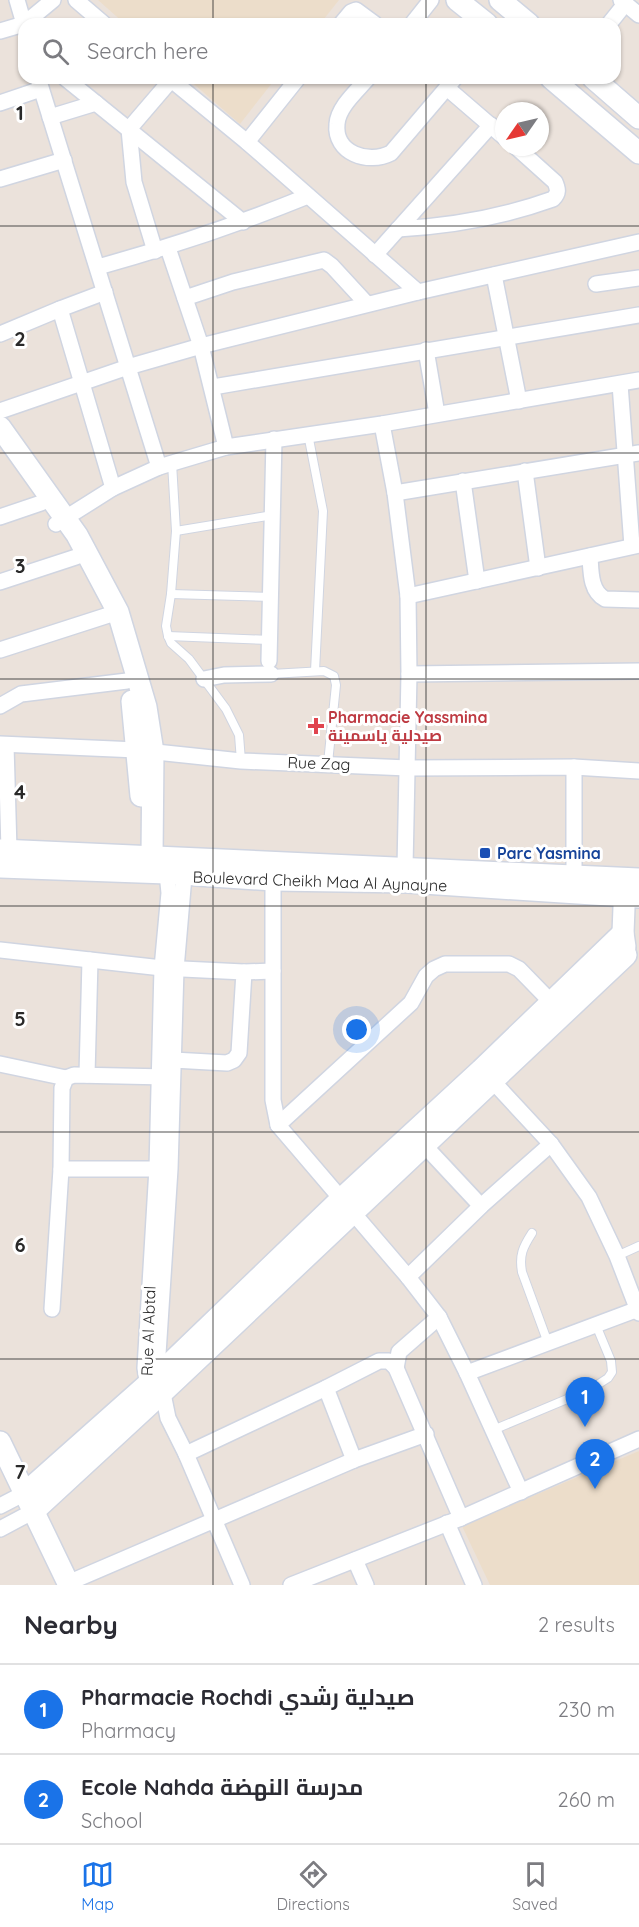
<!DOCTYPE html>
<html lang="en">
<head>
<meta charset="utf-8">
<style>
	:root { --surface:#fff; --page:#f7f7f7; --text:#2b2b33; --muted:#7c7c81; --line:#e1e1e2; --accent:#1a73e8 }
	body { margin:0; font-family:Quicksand,Cairo,sans-serif; background:var(--page); color:var(--text) }
	.compass { position:absolute; left:495px; top:102px; width:54px; height:54px; border-radius:50%; background:var(--surface); box-shadow:0 2px 4px #0004; rotate:236deg }
	.you { position:absolute; left:357px; top:1030px; width:21px; height:21px; margin:-15px; border:4px solid #fff; border-radius:50%; background:#1a73e8; box-shadow:0 0 0 9px #1a73e833 }
	.badge { display:grid; place-items:center; width:39px; height:39px; border-radius:50%; background:var(--accent); color:#fff; font-size:20px; font-weight:700 }
	.pin { position:absolute; translate:-50% -50px; filter:drop-shadow(0 2px 3px #0008) }
	.pin::after { content:''; position:absolute; top:32px; width:21px; height:18px; background:inherit; clip-path:polygon(0 0,100% 0,50% 100%) }
	.list { margin:0; padding:0; list-style:none }
	h2 { display:flex; justify-content:space-between; align-items:center; height:78px; margin:0; padding:0 24px; font-size:26px }
	h2 small { font-size:20px; font-weight:400; color:var(--muted) }
	.list li { display:grid; grid-template-columns:39px 1fr auto; gap:18px; align-items:center; box-sizing:border-box; height:90px; padding:0 24px; border-top:2px solid var(--line) }
	.list b { display:block; font-size:22px; white-space:nowrap }
	.list p { margin:0; font-size:20px; white-space:nowrap; color:var(--muted) }
	.list em { font-size:20px; font-style:normal; color:var(--muted) }
	.icon { flex:none; width:33px; height:33px; fill:none; stroke:currentColor; stroke-width:2; stroke-linecap:round; stroke-linejoin:round }
	.map { position:relative; flex:none; width:639px; height:1585px; overflow:hidden }
	.search { position:absolute; background:var(--surface); box-shadow:0 2px 4px #0004; left:18px; right:18px; top:18px; height:66px; display:flex; align-items:center; gap:15px; box-sizing:border-box; padding:0 21px; border-radius:18px; color:var(--muted); font-size:22px }
	.sheet { height:258px; background:var(--surface) }
	nav { display:flex; justify-content:space-around; align-items:center; box-sizing:border-box; height:84px; border-top:2px solid var(--line); background:var(--surface); font-size:16px; color:var(--muted) }
	nav a { display:grid; justify-items:center; gap:3px }
	nav .on { color:var(--accent) }
	.map>svg:first-child { display:block }
	.education { fill:#ecddca }
	.lines { fill:none; stroke-linecap:round; stroke-linejoin:round }
	.lane-casing { stroke:#d0d5e1; stroke-width:10 }
	.street-casing { stroke:#d0d5e1; stroke-width:18 }
	.secondary-casing { stroke:#d0d5e1; stroke-width:24 }
	.lane { stroke:#fff; stroke-width:8 }
	.street { stroke:#fff; stroke-width:15 }
	.secondary { stroke:#fff; stroke-width:21 }
	.grid { fill:none; stroke:#292929; stroke-width:1.5; stroke-opacity:0.55 }
	.health-dot { fill:#e0444e; stroke:#fff; stroke-width:2 }
	.transit-dot { fill:#1a4fb4; stroke:#fff; stroke-width:2 }
	.labels { text-anchor:middle; stroke-width:6; stroke-linejoin:round; paint-order:stroke }
	.health-label { font-size:16px; font-weight:bold; fill:#be3a42; stroke:#fff; text-anchor:start }
	.street-label { font-size:16px; fill:#292929; stroke:#fff }
	.transit-label { font-size:16px; font-weight:bold; fill:#164399; stroke:#fff; text-anchor:start }
	.grid-label { font-size:20px; text-anchor:middle; font-weight:bold; fill:#292929; stroke:#fff; stroke-width:6; stroke-linejoin:round; paint-order:stroke }
</style>
</head>
<body>
<div class="map">
<svg width="639" height="1585" viewBox="0 0 639 1585">
	<rect width="100%" height="100%" fill="#ebe2db"/>
	<g class="education">
		<polygon points="98,0 339,0 320,24 125,24"/>
		<polygon points="187,78 276,78 240,124"/>
		<polygon points="639,1451 639,1585 490,1585 462,1526"/>
	</g>
	<g class="lines">
		<defs>
			<g id="lane">
				<polyline points="308,434 323,511 315,671"/>
				<polyline points="172,463 176,531 171,594 166,626 168,636 171,643 189,659 226,709 239,735 241,761"/>
				<polyline points="176,531 273,515"/>
				<polyline points="171,594 272,597"/>
				<polyline points="168,636 270,640"/>
				<polyline points="270,671 271,674 324,671 334,676 336,685 328,763"/>
				<path d="M532,1233c-9,14 -13,22 -10,39l26,71"/>
				<polyline points="617,1256 639,1246"/>
				<polyline points="493,1430 591,1389 608,1378 612,1372 611,1361 596,1325"/>
			</g>
			<g id="street">
				<polyline points="17,0 24,24"/>
				<polyline points="76,0 104,24"/>
				<polyline points="621,0 639,15"/>
				<polyline points="24,24 53,0"/>
				<polyline points="341,24 351,12 356,10 375,24"/>
				<polyline points="412,24 431,0"/>
				<polyline points="609,24 625,4"/>
				<polyline points="0,31 24,24"/>
				<polyline points="38,78 159,467"/>
				<polyline points="65,78 243,222"/>
				<polyline points="169,78 247,142 418,292"/>
				<path d="M368,78c-11,13 -30,29 -31,46 -3,29 31,41 54,29l64,-75"/>
				<polyline points="447,88 504,137"/>
				<polyline points="0,103 41,89"/>
				<polyline points="50,117 96,103"/>
				<polyline points="247,142 298,78"/>
				<polyline points="0,179 64,160"/>
				<path d="M398,229c53,-3 105,-12 155,-30 6,-6 5,-10 2,-17l-39,-35"/>
				<polyline points="168,248 201,346 226,447"/>
				<polyline points="155,251 134,182 129,129 171,80"/>
				<polyline points="375,255 491,125"/>
				<path d="M98,267c72,-20 141,-43 210,-71"/>
				<polyline points="494,275 519,401"/>
				<polyline points="596,284 639,278"/>
				<polyline points="185,298 233,282 324,260 332,266 367,304"/>
				<polyline points="60,309 105,292"/>
				<polyline points="0,334 60,309 113,488"/>
				<polyline points="426,350 437,414"/>
				<polyline points="620,384 632,546"/>
				<polyline points="213,387 639,315"/>
				<polyline points="0,411 128,367 201,346 418,292 639,242"/>
				<polyline points="382,424 395,493 408,596 409,674 405,867"/>
				<polyline points="525,471 538,568"/>
				<polyline points="463,481 477,581"/>
				<polyline points="395,493 639,453"/>
				<polyline points="0,517 41,503"/>
				<polyline points="56,524 113,488 159,467 226,447 382,424 639,380"/>
				<path d="M590,556c1,15 0,35 15,43l34,1"/>
				<polyline points="0,582 76,557"/>
				<polyline points="408,596 639,545"/>
				<polyline points="0,650 118,612"/>
				<polyline points="269,661 274,439"/>
				<polyline points="409,674 639,671"/>
				<polyline points="204,679 224,675 271,674"/>
				<polyline points="0,706 21,694 127,681"/>
				<polyline points="0,744 137,750 241,761 408,768 574,767 639,771"/>
				<polyline points="6,745 9,850"/>
				<polyline points="184,876 176,969 170,1169 158,1354 159,1374 168,1418 186,1454 242,1585"/>
				<polyline points="574,876 574,767"/>
				<polyline points="273,880 273,1100 278,1125 408,1277 439,1317 467,1373 521,1492"/>
				<polyline points="0,950 162,968 244,972 239,1053 234,1060 227,1063 173,1060"/>
				<polyline points="244,972 273,971"/>
				<polyline points="0,1064 66,1078"/>
				<polyline points="486,1074 551,1144 589,1197 617,1256 639,1313"/>
				<polyline points="87,1075 90,960"/>
				<polyline points="278,1125 411,1003 426,976 434,969 445,964 509,964 519,969 558,1009"/>
				<polyline points="424,1145 481,1206"/>
				<polyline points="61,1169 167,1169"/>
				<polyline points="408,1277 481,1206 551,1144"/>
				<polyline points="52,1309 61,1169 62,1088 66,1078 74,1075 167,1077"/>
				<polyline points="396,1368 399,1352 439,1317"/>
				<polyline points="467,1373 638,1309"/>
				<polyline points="326,1388 354,1460"/>
				<polyline points="149,1393 145,1368 157,1168 162,968 169,893 167,873"/>
				<polyline points="186,1454 326,1388 379,1361 389,1361 396,1368 461,1518"/>
				<polyline points="0,1506 25,1493"/>
				<polyline points="447,1523 474,1585"/>
				<polyline points="0,1529 34,1511"/>
				<polyline points="355,1560 366,1585"/>
				<polyline points="68,1583 354,1460 426,1434"/>
				<polyline points="291,1585 461,1518 639,1439"/>
			</g>
			<g id="secondary">
				<polyline points="457,0 487,24"/>
				<polyline points="500,0 529,24"/>
				<polyline points="551,78 639,153"/>
				<polyline points="593,78 639,118"/>
				<polyline points="0,427 77,535 118,612 146,707 153,752 152,856"/>
				<polyline points="132,701 141,796"/>
				<polyline points="0,850 639,879"/>
				<polyline points="0,867 167,873 273,880 408,882 639,897"/>
				<polyline points="625,882 623,933 625,947"/>
				<polyline points="0,1442 69,1585"/>
				<polyline points="25,1493 159,1374 341,1199 481,1070 623,933"/>
				<polyline points="34,1511 163,1392 626,955"/>
			</g>
		</defs>
		<use href="#lane" class="lane-casing"/>
		<use href="#street" class="street-casing"/>
		<use href="#secondary" class="secondary-casing"/>
		<use href="#lane" class="lane"/>
		<use href="#street" class="street"/>
		<use href="#secondary" class="secondary"/>
	</g>
	<path class="grid" d="M213,0v24M426,0v24M213,78v1507M426,78v1507M0,226h639M0,453h639M0,679h639M0,906h639M0,1132h639M0,1359h639"/>
	<path class="health-dot" d="M313 717h6v6h6v6h-6v6h-6v-6h-6v-6h6z"/>
	<rect class="transit-dot" x="479" y="847" width="12" height="12" rx="3"/>
	<g class="labels">
		<g class="health-label">
			<text x="328" y="723">Pharmacie Yassmina<tspan x="328" dy="18">صيدلية ياسمينة</tspan></text>
		</g>
		<g class="street-label">
			<text transform="translate(319 763) rotate(2)" y="6">Rue Zag</text>
			<text transform="translate(320 881) rotate(2)" y="6">Boulevard Cheikh Maa Al Aynayne</text>
			<text transform="translate(148 1331) rotate(-88)" y="6">Rue Al Abtal</text>
		</g>
		<g class="transit-label">
			<text x="497" y="859">Parc Yasmina</text>
		</g>
	</g>
	<g class="grid-label">
		<text x="20" y="120">1</text>
		<text x="20" y="346">2</text>
		<text x="20" y="573">3</text>
		<text x="20" y="799">4</text>
		<text x="20" y="1026">5</text>
		<text x="20" y="1252">6</text>
		<text x="20" y="1479">7</text>
	</g>
</svg>
<svg class="compass" viewBox="-18 -18 36 36"><path d="M0-13l5 13h-10z" fill="#e53935"/><path d="M0 13l5-13h-10z" fill="#7c7c81"/></svg>
<div class="you"></div>
<div class="pin badge" style="left:585px;top:1427px">1</div>
<div class="pin badge" style="left:595px;top:1489px">2</div>
<div class="search"><svg class="icon" aria-label="search" viewBox="0 0 24 24"><circle cx="10" cy="10" r="6"/><path d="M15 15l6 6"/></svg>Search here</div>
</div>
<section class="sheet">
<h2>Nearby<small>2 results</small></h2>
<ul class="list">
<li><span class="badge">1</span><div><b>Pharmacie Rochdi صيدلية رشدي</b><p>Pharmacy</p></div><em>230 m</em></li>
<li><span class="badge">2</span><div><b>Ecole Nahda مدرسة النهضة</b><p>School</p></div><em>260 m</em></li>
</ul>
</section>
<nav>
<a class="on"><svg class="icon" aria-label="map" viewBox="0 0 24 24"><path d="M3 6l6-2 6 2 6-2v14l-6 2-6-2-6 2zM9 4v14M15 6v14"/></svg>Map</a>
<a><svg class="icon" aria-label="directions" viewBox="0 0 24 24"><path d="M12 3l9 9-9 9-9-9zM9 14v-3h6M13 9l2 2-2 2"/></svg>Directions</a>
<a><svg class="icon" aria-label="saved" viewBox="0 0 24 24"><path d="M7 4h10v16l-5-4-5 4z"/></svg>Saved</a>
</nav>
</body>
</html>
